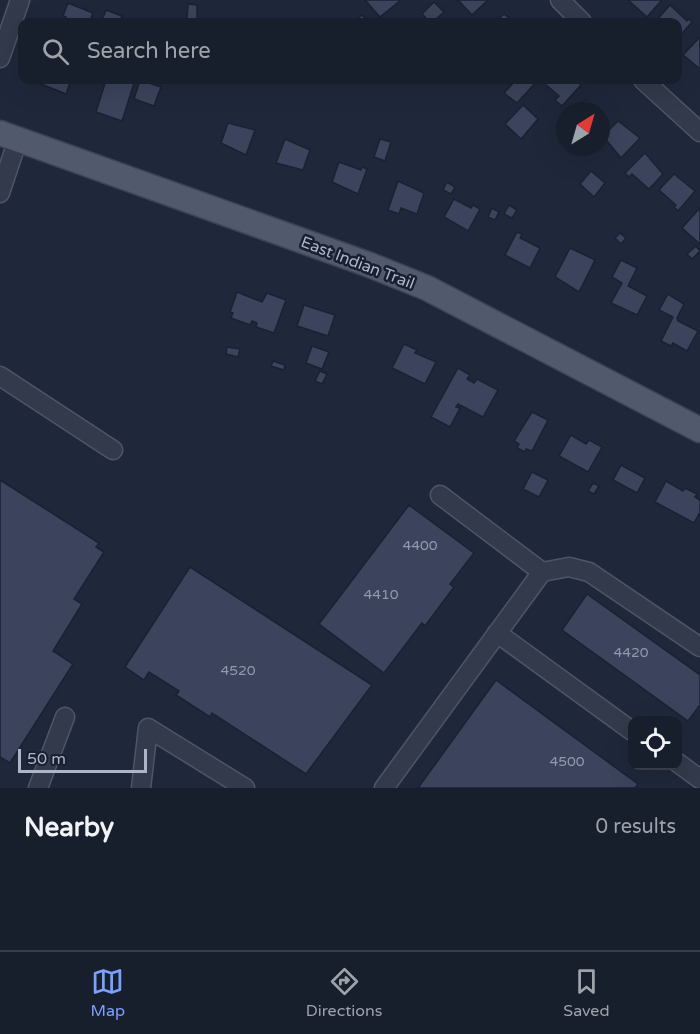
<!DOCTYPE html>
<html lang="en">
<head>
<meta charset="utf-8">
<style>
	:root { --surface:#171e2c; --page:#202734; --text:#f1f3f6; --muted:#9ea2a9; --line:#363c48; --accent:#7ba0ff }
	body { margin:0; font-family:"Varela Round",sans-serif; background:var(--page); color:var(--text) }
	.controls { position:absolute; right:18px; bottom:18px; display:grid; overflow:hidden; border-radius:12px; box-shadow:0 6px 24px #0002 }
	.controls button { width:54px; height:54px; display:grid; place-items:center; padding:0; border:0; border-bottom:2px solid var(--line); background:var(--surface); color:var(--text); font:30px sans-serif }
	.compass { position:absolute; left:556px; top:102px; width:54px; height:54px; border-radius:50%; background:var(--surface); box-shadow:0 6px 24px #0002; rotate:37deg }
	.scale { position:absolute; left:18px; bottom:15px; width:129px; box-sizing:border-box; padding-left:6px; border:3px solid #adb5c8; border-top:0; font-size:16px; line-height:21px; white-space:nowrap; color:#adb5c8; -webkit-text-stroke:4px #181f30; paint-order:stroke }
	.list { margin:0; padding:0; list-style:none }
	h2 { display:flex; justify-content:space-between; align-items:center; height:78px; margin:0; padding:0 24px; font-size:26px }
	h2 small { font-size:20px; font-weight:400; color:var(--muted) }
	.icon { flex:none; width:33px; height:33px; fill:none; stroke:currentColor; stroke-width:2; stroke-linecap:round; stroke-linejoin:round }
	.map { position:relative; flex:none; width:700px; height:788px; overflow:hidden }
	.search { position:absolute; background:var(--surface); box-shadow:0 6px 24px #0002; left:18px; right:18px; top:18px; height:66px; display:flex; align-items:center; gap:15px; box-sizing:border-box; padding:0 21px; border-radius:12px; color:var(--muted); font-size:22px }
	.sheet { height:162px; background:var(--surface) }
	nav { display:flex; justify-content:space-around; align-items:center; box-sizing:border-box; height:84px; border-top:2px solid var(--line); background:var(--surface); font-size:16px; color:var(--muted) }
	nav a { display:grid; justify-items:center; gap:3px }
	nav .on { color:var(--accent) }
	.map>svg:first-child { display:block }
	.building { fill:#3b445c; stroke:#1a2132; stroke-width:1.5 }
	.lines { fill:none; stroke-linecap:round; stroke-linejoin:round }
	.minor-casing { stroke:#4d5566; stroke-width:21 }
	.major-casing { stroke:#3c4355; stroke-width:27 }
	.minor { stroke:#333a4b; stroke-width:18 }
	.major { stroke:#51596c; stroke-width:24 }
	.labels { text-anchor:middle; stroke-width:5; stroke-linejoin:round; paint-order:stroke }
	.number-label { font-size:14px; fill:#9099ad }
	.street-label { font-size:16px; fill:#adb5c8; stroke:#181f30 }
</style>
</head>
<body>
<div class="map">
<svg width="700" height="788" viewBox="0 0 700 788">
	<rect width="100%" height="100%" fill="#1f283b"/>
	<g class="building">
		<polygon points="365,0 401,0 380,17"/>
		<polygon points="455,0 488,0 472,15 459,1"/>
		<polygon points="628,0 660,0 661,1 647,17"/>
		<polygon points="434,2 444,12 435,20 438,22 430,22 422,14"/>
		<polygon points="68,3 93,13 91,18 87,22 64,22 66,17 63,16"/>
		<polygon points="188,4 197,5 197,20 187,20"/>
		<polygon points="670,5 687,21 689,19 692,22 678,38 678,22 655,22"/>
		<polygon points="106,10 122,16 119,22 102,20"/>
		<polygon points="504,14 514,22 495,22"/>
		<polygon points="362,15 368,22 353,22"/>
		<polygon points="700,37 700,69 683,55"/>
		<polygon points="42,80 71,80 66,94 41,84"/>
		<polygon points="106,80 135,80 122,121 96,112"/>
		<polygon points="140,80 161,87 154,106 134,99"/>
		<polygon points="516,80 538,80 517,103 504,93"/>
		<polygon points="549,80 575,80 581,85 562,106 555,100 559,96 545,84"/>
		<polygon points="586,100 595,111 576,111"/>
		<polygon points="523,105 538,119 521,139 505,124"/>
		<polygon points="618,121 640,138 621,158 603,136"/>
		<polygon points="228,123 255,130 246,155 221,143"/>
		<polygon points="285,139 310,150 303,170 276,163"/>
		<polygon points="380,139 391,142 385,161 374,157"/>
		<polygon points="645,153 663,174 649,189 632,174 629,177 625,173"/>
		<polygon points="339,162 361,170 362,167 367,169 358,194 332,182"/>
		<polygon points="591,171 605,183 594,197 580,184"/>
		<polygon points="674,174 695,191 678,211 674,207 676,205 659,190"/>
		<polygon points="398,181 424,193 417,214 401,208 399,214 388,210"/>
		<polygon points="447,182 455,187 451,194 443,190"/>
		<polygon points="454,199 471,208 473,205 480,209 468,231 444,217"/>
		<polygon points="509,205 517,210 512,218 504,214"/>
		<polygon points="492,208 499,212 495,220 488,217"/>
		<polygon points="700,208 700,244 682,228"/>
		<polygon points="517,232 522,234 520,238 540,248 530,268 505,255"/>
		<polygon points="620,233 626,238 621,244 615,238"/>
		<polygon points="696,246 700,251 692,259 687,254"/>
		<polygon points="570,248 595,260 579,292 555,277"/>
		<polygon points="621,260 637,268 628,286 647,296 637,315 611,303 622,283 612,277"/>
		<polygon points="237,292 262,302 267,293 286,300 274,333 256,327 257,323 252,321 250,325 231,318 233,313 230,312"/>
		<polygon points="668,294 684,304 677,318 678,321 698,331 687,351 673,343 671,346 661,341 673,317 659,310"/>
		<polygon points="304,305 335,315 328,336 297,326"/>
		<polygon points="404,344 417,350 415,353 436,362 425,384 392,368"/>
		<polygon points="312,346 329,352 322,369 306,363"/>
		<polygon points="227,347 240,349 238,357 226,354"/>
		<polygon points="273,361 285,365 284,370 271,366"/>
		<polygon points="458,368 470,375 467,379 474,383 477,379 498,390 483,417 458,404 456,407 460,408 450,427 431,417"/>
		<polygon points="320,371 327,374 322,384 315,381"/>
		<polygon points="532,412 548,420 532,451 526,449 525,452 517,448 519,444 514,441"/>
		<polygon points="571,435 586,444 589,440 602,447 588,472 559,456"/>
		<polygon points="621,465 645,478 637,493 613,480"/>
		<polygon points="532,472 548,480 539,497 523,489"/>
		<polygon points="0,480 99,543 96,547 104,552 74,599 82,604 53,651 73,664 10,763 0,757"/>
		<polygon points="666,481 683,491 685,488 697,494 695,497 700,500 700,512 694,523 655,502"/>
		<polygon points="593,483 599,486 594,494 588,491"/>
		<polygon points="409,505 474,553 450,584 454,587 425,626 422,623 384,673 319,624"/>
		<polygon points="190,567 372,685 306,774 212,713 210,717 176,695 179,691 149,672 144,680 125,667"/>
		<polygon points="587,594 700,675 700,705 688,721 562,630"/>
		<polygon points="496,680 638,784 635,788 418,788"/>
	</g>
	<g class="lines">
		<defs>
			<g id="minor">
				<polyline points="560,0 582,22"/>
				<polyline points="0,58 20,0"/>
				<polyline points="643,80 700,132"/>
				<polyline points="0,193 18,139"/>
				<polyline points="0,376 113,450"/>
				<polyline points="542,572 569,567 589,572 700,647"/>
				<polyline points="497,633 632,731"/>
				<polyline points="678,763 700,779"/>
				<polyline points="38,788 65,717"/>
				<polyline points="141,788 148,728 245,788"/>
				<polyline points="384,788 542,572 440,495"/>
			</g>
			<polyline id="major" points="0,133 370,265 427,288 700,430"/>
		</defs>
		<use href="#minor" class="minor-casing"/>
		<use href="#major" class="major-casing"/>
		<use href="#minor" class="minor"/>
		<use href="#major" class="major"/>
	</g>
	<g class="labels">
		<g class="number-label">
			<text x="420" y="550">4400</text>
			<text x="381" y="599">4410</text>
			<text x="631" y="657">4420</text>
			<text x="238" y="675">4520</text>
			<text x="567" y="766">4500</text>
		</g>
		<g class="street-label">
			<text transform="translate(358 262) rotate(21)" y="6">East Indian Trail</text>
		</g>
	</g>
</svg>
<div class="controls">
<button><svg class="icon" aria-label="locate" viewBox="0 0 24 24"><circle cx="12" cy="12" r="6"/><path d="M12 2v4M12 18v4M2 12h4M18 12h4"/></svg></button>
</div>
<svg class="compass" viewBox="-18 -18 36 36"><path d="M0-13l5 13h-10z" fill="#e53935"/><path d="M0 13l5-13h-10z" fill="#9ea2a9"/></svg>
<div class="scale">50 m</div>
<div class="search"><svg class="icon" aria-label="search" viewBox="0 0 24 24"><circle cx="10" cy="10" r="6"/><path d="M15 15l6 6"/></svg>Search here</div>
</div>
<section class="sheet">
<h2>Nearby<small>0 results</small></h2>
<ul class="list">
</ul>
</section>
<nav>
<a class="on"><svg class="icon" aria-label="map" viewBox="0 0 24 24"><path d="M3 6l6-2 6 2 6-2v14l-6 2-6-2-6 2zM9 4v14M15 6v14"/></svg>Map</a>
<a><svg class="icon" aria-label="directions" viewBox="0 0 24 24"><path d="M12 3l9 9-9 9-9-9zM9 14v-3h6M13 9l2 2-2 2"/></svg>Directions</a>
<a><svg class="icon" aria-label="saved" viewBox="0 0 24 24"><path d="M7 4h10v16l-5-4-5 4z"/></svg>Saved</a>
</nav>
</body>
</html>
